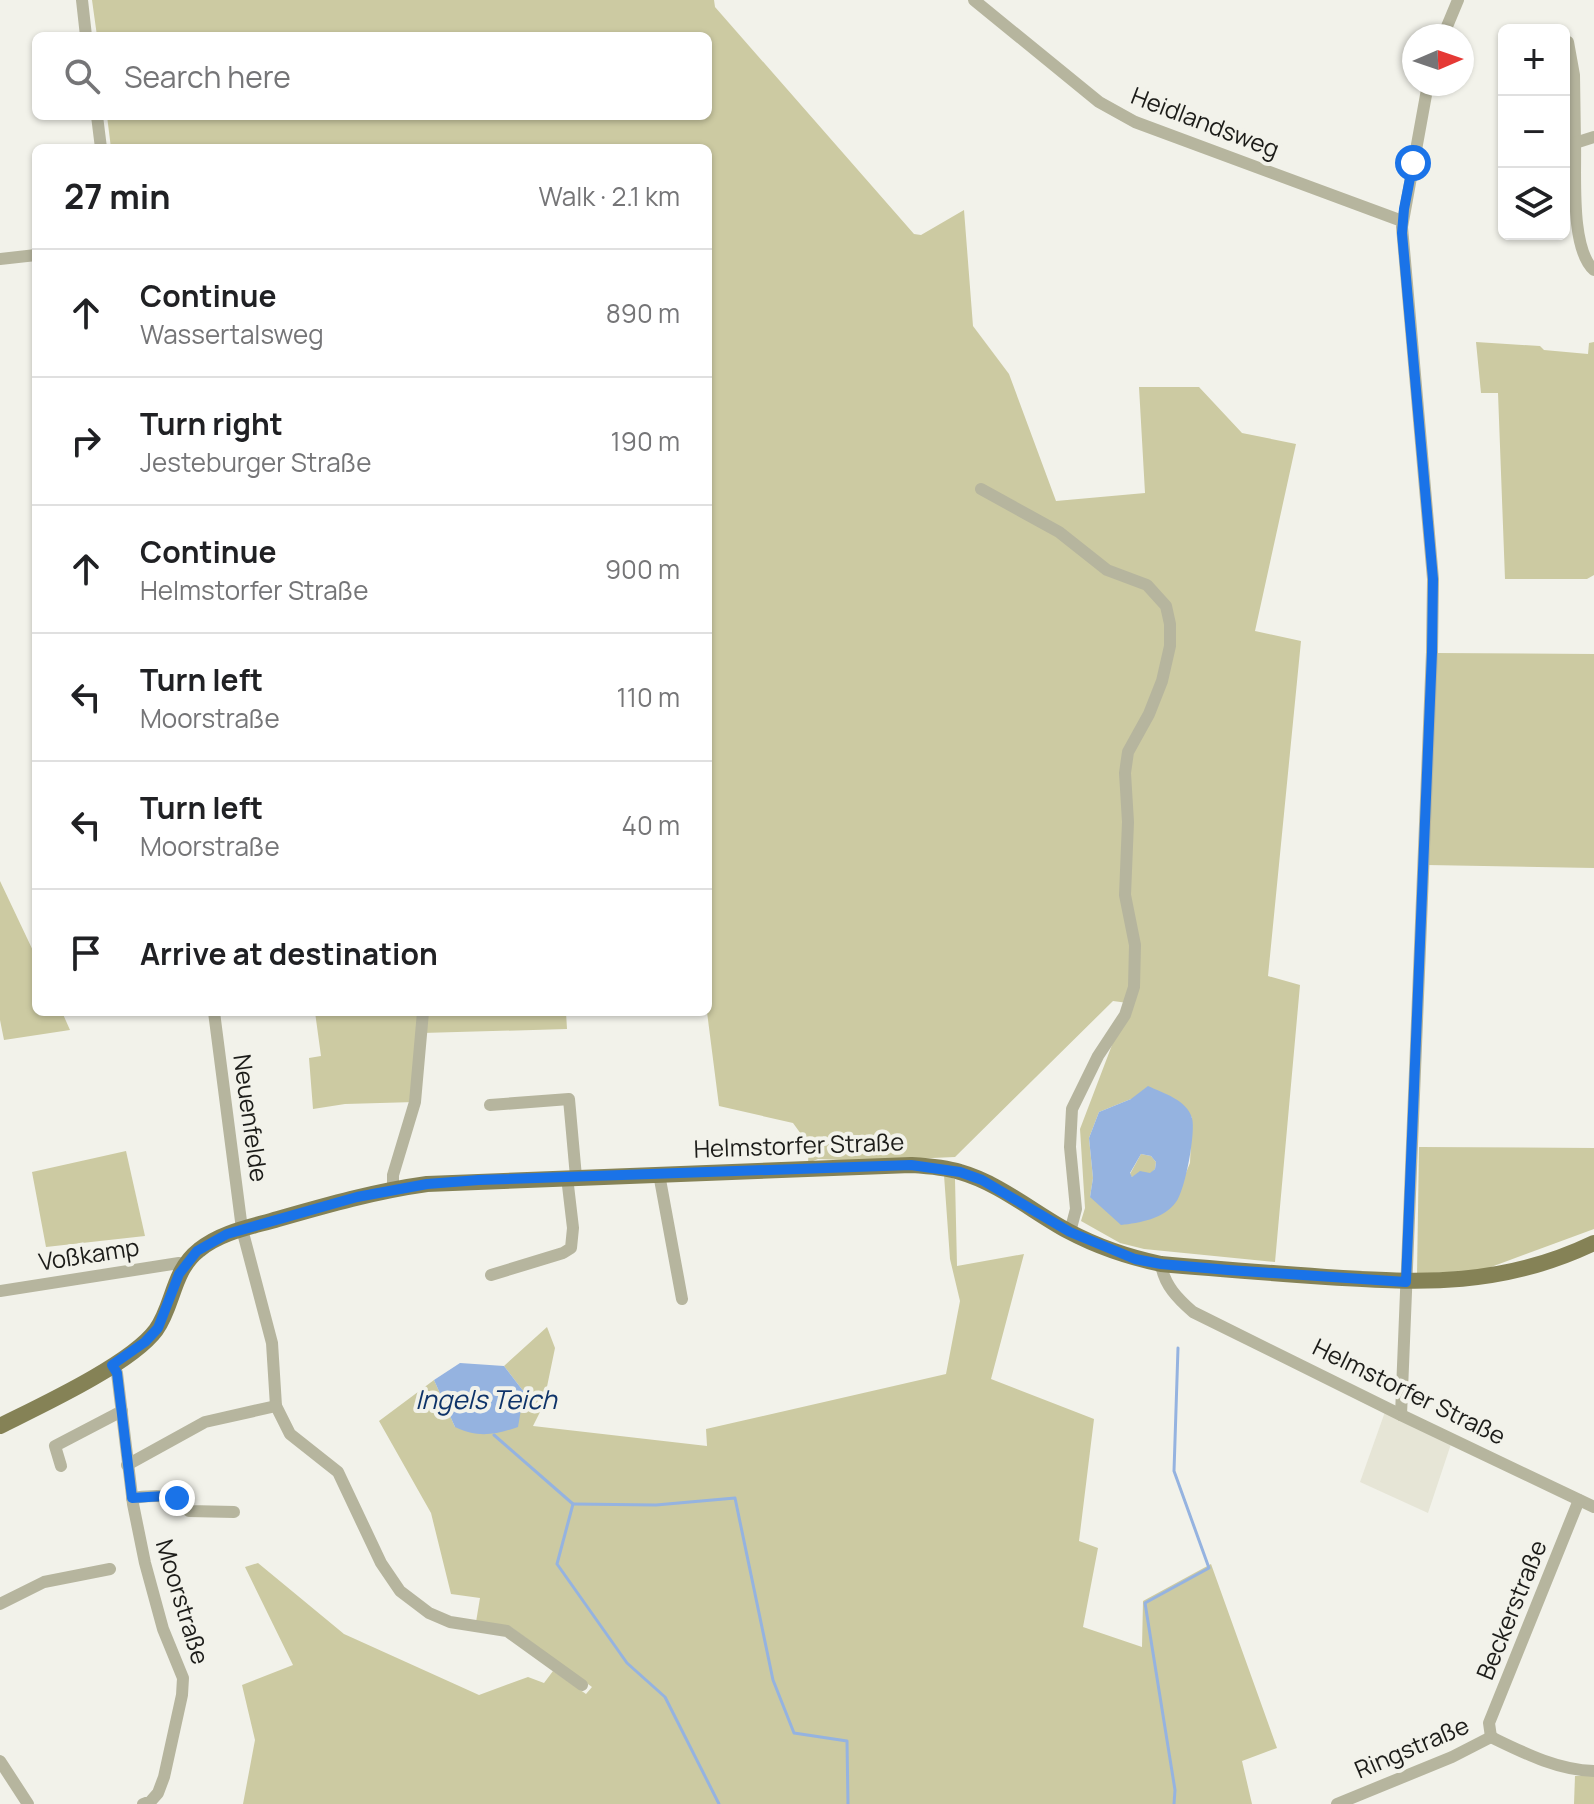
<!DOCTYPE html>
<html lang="en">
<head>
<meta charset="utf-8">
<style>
	:root { --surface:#fff; --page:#f6f6f6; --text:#202124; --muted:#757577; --line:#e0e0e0 }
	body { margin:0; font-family:Manrope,sans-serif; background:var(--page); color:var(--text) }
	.controls { position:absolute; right:24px; top:24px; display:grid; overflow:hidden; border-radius:12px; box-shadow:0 2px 6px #0004 }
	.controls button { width:72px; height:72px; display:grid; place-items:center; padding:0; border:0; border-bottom:2px solid var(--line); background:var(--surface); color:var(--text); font:40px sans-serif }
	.compass { position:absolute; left:1402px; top:24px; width:72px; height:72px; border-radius:50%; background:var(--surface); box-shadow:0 2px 6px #0004; rotate:88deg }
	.stop { position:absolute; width:24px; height:24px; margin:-18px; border:6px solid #1a73e8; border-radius:50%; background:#fff }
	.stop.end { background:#1a73e8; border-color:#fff; box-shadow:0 2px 8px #0008 }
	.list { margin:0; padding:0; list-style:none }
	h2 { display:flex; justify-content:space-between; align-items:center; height:104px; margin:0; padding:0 32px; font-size:34px }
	h2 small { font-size:26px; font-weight:400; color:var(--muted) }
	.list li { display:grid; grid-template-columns:52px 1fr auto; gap:24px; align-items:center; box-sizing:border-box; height:128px; padding:0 32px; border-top:2px solid var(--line) }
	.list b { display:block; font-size:30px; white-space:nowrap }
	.list p { margin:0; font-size:26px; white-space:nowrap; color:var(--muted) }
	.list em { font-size:26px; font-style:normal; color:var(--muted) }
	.icon { flex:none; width:44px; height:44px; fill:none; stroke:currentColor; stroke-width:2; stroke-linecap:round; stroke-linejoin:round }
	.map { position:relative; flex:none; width:1594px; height:1804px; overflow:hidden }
	.search { position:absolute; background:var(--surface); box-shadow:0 2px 6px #0004; left:32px; top:32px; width:680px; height:88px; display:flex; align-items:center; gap:20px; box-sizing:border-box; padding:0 28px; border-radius:12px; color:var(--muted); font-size:30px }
	.panel { position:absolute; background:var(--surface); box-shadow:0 2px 6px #0004; left:32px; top:144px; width:680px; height:872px; border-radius:12px }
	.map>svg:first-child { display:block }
	.built { fill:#e6e5d6 }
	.green { fill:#cccaa2; fill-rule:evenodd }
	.water { fill:#95b3e0; fill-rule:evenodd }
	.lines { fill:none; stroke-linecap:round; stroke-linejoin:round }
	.stream { stroke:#95b3e0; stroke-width:3 }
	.minor { stroke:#b6b59e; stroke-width:12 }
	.major { stroke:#858256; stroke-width:16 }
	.route { stroke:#1a73e8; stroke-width:10 }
	.labels { text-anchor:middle; stroke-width:8; stroke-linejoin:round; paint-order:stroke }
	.street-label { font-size:24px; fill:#1c1c19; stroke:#f2f2ea }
	.water-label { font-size:26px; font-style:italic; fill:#0e3369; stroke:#f2f2ea }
</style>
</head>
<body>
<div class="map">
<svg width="1594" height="1804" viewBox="0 0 1594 1804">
	<rect width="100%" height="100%" fill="#f2f2ea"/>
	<polygon class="built" points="1386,1409 1452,1441 1428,1513 1360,1482"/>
	<g class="green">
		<path d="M92,0h622l1,7 199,227 7,1 43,-25 9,116 36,48 47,127 89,-8 -6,-106h60l43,46 54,11 -41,187 46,10 -33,335 32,9 -25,277 -131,-13 -24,-6 -39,-22 4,-13 -5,-79 48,-126 -15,-2 -158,156 -92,4 -45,-2 -10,4 1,-18 -16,-22 -74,-17 -12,-94 1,-864h-597l-4,-32h601v-80h-611zM1131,1099l61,18 -2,46 -7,17 -93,17 3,-19 -4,-40 10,-26z"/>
		<polygon points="1476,342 1540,346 1544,350 1588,354 1589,343 1594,342 1594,575 1587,579 1505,579 1498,393 1481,393"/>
		<polygon points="1435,653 1594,654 1594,868 1427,865"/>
		<polygon points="0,881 36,957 36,1012 62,1012 70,1030 4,1040 0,1020"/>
		<polygon points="315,1012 566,1012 567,1029 422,1033 415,1102 345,1104 313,1109 309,1058 321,1056"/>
		<polygon points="1419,1147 1594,1148 1594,1229 1483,1270 1417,1274"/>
		<polygon points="126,1151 145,1236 46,1247 32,1172"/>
		<polygon points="1141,1154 1151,1156 1156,1162 1155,1169 1151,1173 1132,1177 1130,1174"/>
		<polygon points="944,1175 955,1179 957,1266 1024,1254 991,1379 1094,1419 1079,1541 1098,1548 1083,1627 1142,1647 1143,1601 1211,1564 1277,1748 1242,1761 1252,1804 243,1804 255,1740 242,1685 293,1665 245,1567 258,1563 344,1634 479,1695 528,1677 544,1683 553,1671 586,1694 592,1687 511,1627 476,1622 480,1598 451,1594 431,1513 379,1421 434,1380 455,1427 524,1392 504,1366 547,1327 555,1348 543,1406 533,1426 707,1446 706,1429 946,1374 960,1301 950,1259"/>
		<polygon points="1575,1776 1594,1776 1594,1804 1574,1804"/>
	</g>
	<g class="water">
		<path d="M1148,1086c15,7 39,14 44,32 4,14 -7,73 -16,84 -12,17 -37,21 -55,23l-31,-28 3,-19 -4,-40 10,-26 32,-13zM1141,1154l10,2 5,6 -1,7 -5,4 -10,-2 -8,6 -2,-4z"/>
		<path d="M460,1363l44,3 20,26 -6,35c-24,8 -40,11 -63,0l-21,-47z"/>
	</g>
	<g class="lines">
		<g class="stream">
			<polyline points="494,1435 573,1504 557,1564 627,1663 665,1697 719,1804"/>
			<polyline points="573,1504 656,1505 735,1498 773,1680 794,1733 847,1741 848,1804"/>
			<polyline points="1174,1804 1175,1790 1145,1603 1209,1568 1174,1471 1178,1348"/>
		</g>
		<g class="minor">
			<polyline points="82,0 86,36"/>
			<polyline points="974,0 1099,102 1135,122 1402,221"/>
			<polyline points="1443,36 1458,0"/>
			<polyline points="1568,42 1574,75 1575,143"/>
			<polyline points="97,116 101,148"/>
			<path d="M1594,137l-19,6c1,31 -5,106 19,127"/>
			<polyline points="0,259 36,255"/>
			<polyline points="981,489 1059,532 1107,570 1147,585 1166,606 1170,624 1170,646 1162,681 1149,714 1128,752 1125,773 1128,822 1125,895 1135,945 1134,987 1125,1015 1098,1056 1072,1109 1070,1147 1076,1209 1070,1232"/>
			<polyline points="214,1012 242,1229 272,1343 276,1406 290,1434 338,1472 381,1563 400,1591 429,1613 450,1622 507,1631 582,1685"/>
			<polyline points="490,1105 569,1099 576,1177"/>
			<polyline points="659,1174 682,1299"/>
			<polyline points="393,1189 393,1175 415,1102 423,1012"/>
			<path d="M1161,1264c3,21 17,35 32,48l208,103 193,92"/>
			<polyline points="491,1275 563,1253 571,1248 573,1228 567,1177"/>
			<polyline points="0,1291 179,1263 183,1266"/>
			<polyline points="112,1365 117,1373 133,1504 145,1563 163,1629 183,1678 182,1695 164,1777 158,1793 151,1801 143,1804"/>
			<polyline points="1401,1415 1432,652 1433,579 1402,227 1428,84"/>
			<polyline points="127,1465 205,1422 276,1406"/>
			<polyline points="61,1466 55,1446 122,1411"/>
			<path d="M132,1498c25,-3 38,-6 57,13l45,1"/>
			<polyline points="0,1604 44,1582 110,1569"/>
			<polyline points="1491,1737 1489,1723 1579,1500"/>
			<path d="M1491,1737c33,16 66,33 103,34"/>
			<polyline points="0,1761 28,1804"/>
			<polyline points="1337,1804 1452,1757 1491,1737"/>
		</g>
		<path class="major" d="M0,1426c40,-20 131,-62 156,-96 18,-25 16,-59 43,-80 22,-18 52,-23 79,-31 49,-14 98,-28 149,-35l484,-19c16,1 33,2 49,7 39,11 73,40 108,59 30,16 60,26 93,33 55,5 110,9 165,13 98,6 176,10 268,-34"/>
	</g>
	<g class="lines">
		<polyline class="route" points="177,1498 164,1496 132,1498 117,1373 112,1365 145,1342 158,1328 179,1274 197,1251 227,1234 357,1197 427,1184 479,1180 911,1165 960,1172 982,1180 1070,1232 1135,1259 1161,1264 1228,1270 1406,1282 1432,652 1433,579 1402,233 1404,209 1413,163"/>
	</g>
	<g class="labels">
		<g class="street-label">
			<text transform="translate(1205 123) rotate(21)" y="8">Heidlandsweg</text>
			<text transform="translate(250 1118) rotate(82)" y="8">Neuenfelde</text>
			<text transform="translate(799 1146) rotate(-2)" y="8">Helmstorfer Straße</text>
			<text transform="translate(89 1255) rotate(-9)" y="8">Voßkamp</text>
			<text transform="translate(1409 1392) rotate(26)" y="8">Helmstorfer Straße</text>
			<text transform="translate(182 1602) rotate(73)" y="8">Moorstraße</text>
			<text transform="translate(1512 1610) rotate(-68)" y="8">Beckerstraße</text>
			<text transform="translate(1412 1748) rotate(-23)" y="8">Ringstraße</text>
		</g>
		<g class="water-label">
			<text x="486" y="1409">Ingels Teich</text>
		</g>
	</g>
</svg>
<div class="controls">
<button>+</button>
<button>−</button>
<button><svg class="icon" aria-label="layers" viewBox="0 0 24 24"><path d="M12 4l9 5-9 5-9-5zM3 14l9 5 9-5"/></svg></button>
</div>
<svg class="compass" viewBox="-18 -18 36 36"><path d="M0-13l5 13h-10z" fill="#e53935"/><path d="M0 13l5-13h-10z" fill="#757577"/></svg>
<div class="stop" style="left:1413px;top:163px"></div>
<div class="stop end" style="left:177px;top:1498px"></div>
<div class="search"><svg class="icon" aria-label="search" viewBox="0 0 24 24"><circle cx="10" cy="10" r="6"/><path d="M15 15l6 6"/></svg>Search here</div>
<section class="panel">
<h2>27 min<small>Walk · 2.1 km</small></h2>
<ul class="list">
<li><svg class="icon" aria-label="ahead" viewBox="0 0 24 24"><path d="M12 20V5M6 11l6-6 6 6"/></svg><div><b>Continue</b><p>Wassertalsweg</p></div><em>890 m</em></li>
<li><svg class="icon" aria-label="right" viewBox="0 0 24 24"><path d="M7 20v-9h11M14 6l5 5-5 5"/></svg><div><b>Turn right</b><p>Jesteburger Straße</p></div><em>190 m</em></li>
<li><svg class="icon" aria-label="ahead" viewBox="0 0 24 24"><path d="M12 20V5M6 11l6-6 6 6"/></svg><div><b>Continue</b><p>Helmstorfer Straße</p></div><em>900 m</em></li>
<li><svg class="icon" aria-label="left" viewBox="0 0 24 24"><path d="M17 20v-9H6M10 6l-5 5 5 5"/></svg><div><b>Turn left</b><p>Moorstraße</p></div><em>110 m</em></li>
<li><svg class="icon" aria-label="left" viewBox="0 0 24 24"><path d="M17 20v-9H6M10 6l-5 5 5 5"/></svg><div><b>Turn left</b><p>Moorstraße</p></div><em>40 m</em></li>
<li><svg class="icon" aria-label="arrive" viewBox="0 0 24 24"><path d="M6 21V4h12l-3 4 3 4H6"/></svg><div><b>Arrive at destination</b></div></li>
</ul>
</section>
</div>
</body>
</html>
